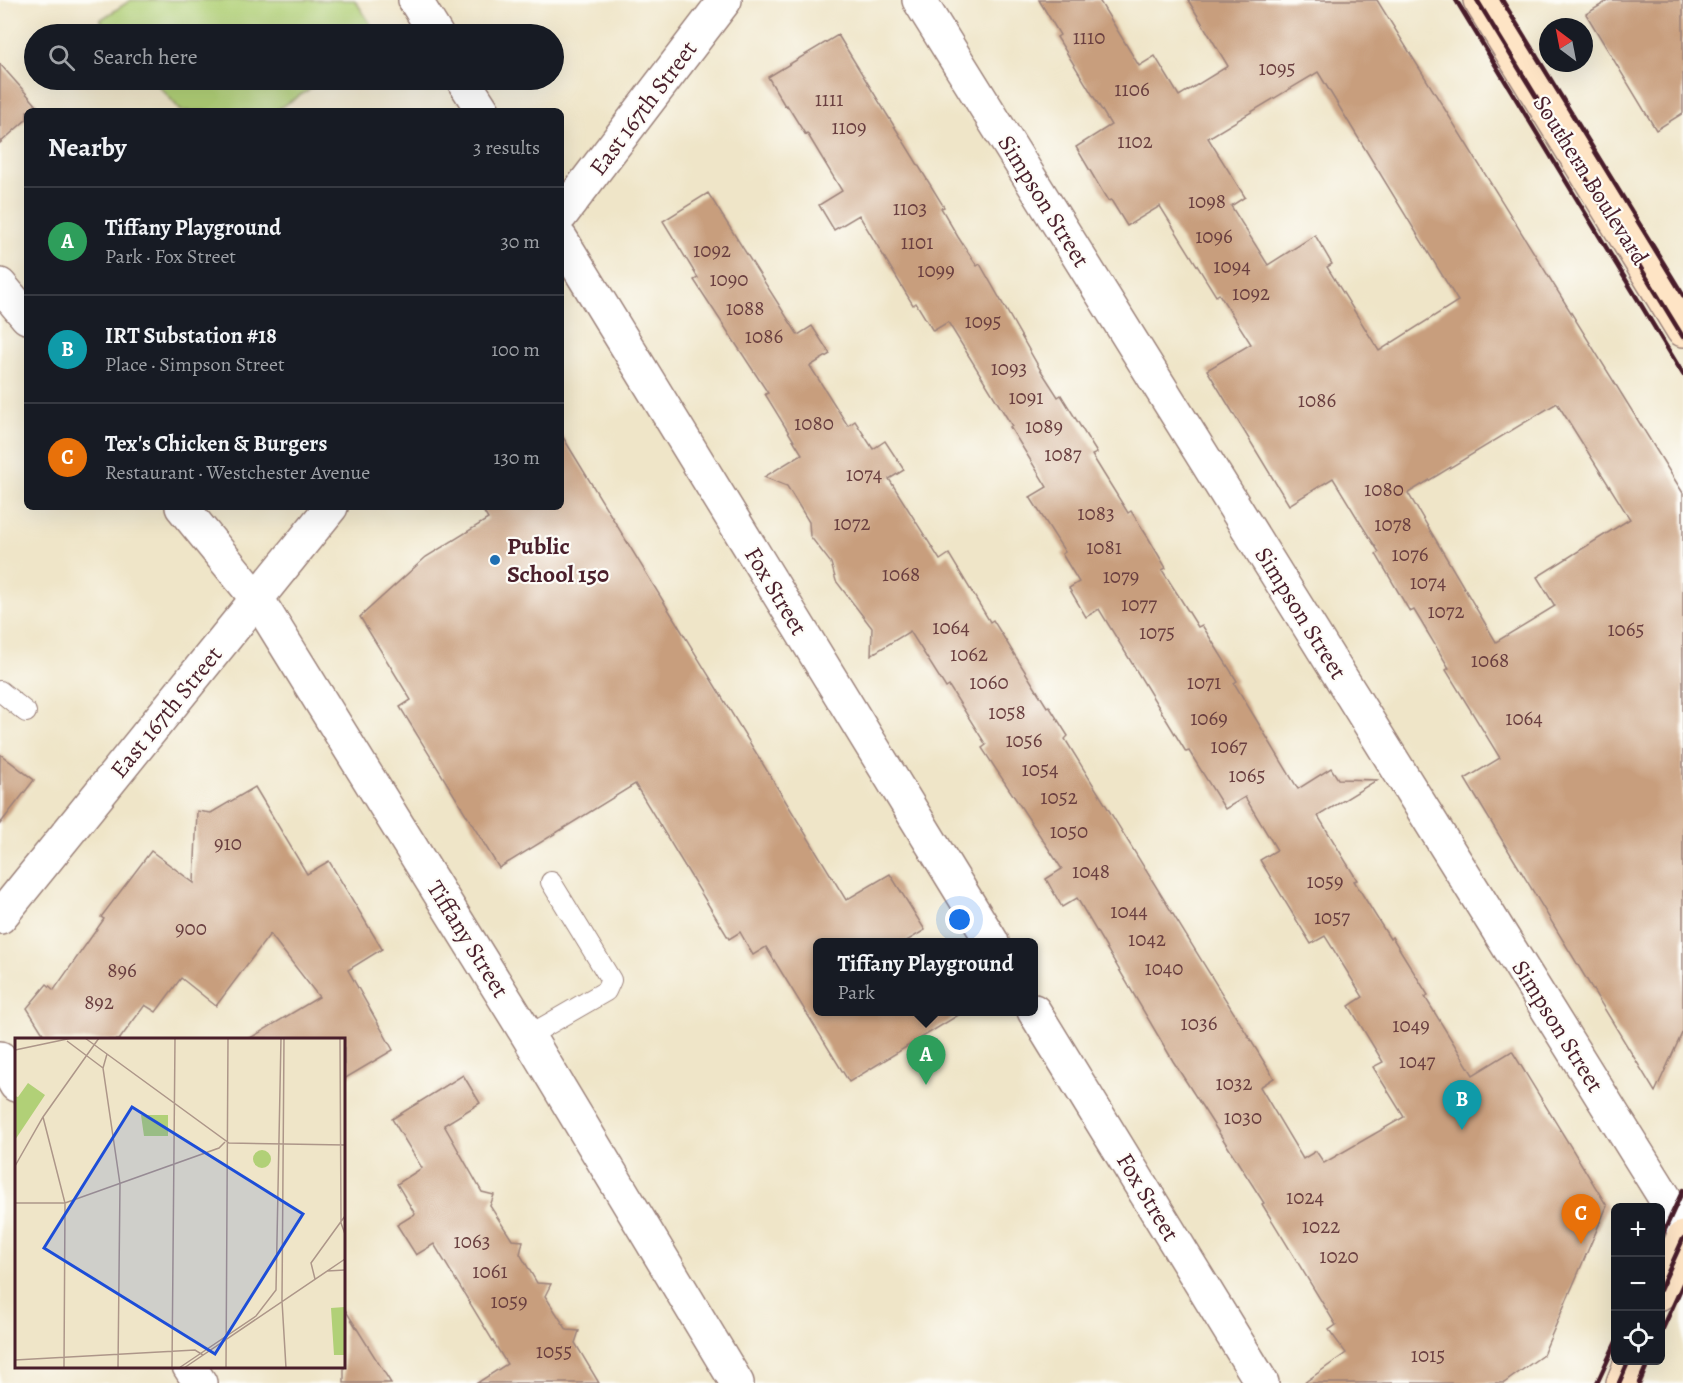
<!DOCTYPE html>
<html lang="en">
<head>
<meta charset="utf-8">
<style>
	:root { --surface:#171b24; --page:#242831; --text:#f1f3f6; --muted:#9ea1a6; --line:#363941; --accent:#1f6fb2 }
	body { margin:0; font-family:Alegreya,serif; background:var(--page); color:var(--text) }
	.controls { position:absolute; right:18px; bottom:18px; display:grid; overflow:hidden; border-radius:9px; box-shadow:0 6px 24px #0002 }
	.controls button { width:54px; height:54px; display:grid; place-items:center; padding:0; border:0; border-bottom:2px solid var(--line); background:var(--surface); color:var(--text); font:30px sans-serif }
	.compass { position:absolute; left:1539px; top:18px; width:54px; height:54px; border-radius:50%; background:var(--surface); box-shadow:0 6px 24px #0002; rotate:328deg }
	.you { position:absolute; left:960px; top:920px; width:21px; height:21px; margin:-15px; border:4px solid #fff; border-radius:50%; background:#1a73e8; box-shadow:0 0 0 9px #1a73e833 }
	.badge { display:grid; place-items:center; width:39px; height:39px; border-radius:50%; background:var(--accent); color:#fff; font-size:20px; font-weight:700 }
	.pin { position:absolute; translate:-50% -50px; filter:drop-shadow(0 2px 3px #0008) }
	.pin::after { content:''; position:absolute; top:32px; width:21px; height:18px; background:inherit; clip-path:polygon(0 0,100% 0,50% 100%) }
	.popup { position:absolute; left:813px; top:938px; width:225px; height:78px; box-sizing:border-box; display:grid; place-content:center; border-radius:9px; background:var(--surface); filter:drop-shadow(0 2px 4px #0005); font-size:20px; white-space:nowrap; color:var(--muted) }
	.popup b { font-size:22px; color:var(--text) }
	.popup::after { content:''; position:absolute; left:50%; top:100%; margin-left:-12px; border:12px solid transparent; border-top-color:var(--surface) }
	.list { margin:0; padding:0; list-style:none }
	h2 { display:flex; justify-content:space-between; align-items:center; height:78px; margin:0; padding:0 24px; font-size:26px }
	h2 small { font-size:20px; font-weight:400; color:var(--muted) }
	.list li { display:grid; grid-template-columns:39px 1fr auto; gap:18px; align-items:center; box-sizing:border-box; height:108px; padding:0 24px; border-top:2px solid var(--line) }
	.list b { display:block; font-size:22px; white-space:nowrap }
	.list p { margin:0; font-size:20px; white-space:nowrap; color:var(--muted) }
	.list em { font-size:20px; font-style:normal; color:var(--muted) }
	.icon { flex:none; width:33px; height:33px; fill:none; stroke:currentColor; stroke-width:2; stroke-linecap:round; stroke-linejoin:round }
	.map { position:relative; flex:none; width:1683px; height:1383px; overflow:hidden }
	.search { position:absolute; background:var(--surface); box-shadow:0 6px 24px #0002; left:24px; top:24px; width:540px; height:66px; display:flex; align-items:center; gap:15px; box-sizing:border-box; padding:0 21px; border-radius:33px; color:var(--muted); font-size:22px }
	.panel { position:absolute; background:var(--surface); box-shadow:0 6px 24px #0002; left:24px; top:108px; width:540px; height:402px; border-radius:9px }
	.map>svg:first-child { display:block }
	.green { fill:#b1d077; stroke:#7e7851; stroke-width:1.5 }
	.building { fill:#c89e7d; fill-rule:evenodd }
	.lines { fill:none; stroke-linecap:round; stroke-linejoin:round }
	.lane-casing { stroke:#9c827a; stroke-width:22 }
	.street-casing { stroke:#9c827a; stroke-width:36 }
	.secondary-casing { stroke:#9c827a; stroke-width:36 }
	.lane { stroke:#fff; stroke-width:20 }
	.street { stroke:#fff; stroke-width:33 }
	.secondary { stroke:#fee4c5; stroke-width:33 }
	.rail { stroke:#4a1f2b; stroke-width:4.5 }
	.poi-dot { fill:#1f6fb2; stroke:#fdfcf7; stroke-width:2 }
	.labels { text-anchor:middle; stroke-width:4.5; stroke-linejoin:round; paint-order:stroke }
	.number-label { font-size:21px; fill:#6a3f40 }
	.street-label { font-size:24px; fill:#4a1f2b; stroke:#fdfcf7 }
	.poi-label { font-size:24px; font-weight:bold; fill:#4a1f2b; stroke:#fdfcf7; text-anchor:start }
	.inset-road { fill:none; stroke:#ad9689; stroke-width:1.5 }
	.view { fill:#1d4ed8; fill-opacity:0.15; stroke:#1d4ed8; stroke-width:3 }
	.inset-edge { fill:none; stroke:#4a1f2b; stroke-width:3 }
</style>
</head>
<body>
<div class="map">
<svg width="1683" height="1383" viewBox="0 0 1683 1383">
	<rect width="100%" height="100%" fill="#fdfcf7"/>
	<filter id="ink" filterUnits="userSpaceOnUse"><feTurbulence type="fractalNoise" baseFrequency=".0167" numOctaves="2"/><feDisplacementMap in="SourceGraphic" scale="12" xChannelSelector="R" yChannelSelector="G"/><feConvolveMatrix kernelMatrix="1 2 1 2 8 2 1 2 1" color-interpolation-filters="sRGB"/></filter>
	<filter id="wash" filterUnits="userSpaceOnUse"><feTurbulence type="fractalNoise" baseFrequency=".008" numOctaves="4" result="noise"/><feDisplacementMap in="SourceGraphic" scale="24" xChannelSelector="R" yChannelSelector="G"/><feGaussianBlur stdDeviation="1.35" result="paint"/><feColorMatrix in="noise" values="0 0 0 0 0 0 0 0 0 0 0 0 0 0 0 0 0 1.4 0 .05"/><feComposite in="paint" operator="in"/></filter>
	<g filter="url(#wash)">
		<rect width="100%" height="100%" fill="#efe5c8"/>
		<g class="green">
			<polygon points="131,0 355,0 377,34 113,34 100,20"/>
			<polygon points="154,80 325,80 275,111 181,111"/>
		</g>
		<g id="blocks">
			<g class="building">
				<path d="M1039,0h60l40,66 16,-10 24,40 49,-30 -40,-66h189l306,493v538l-28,61 -190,-313 35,-21 -54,-88 3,-2 -35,-58 -4,2 -34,-58 3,-2 -18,-28 -28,-46 -44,27 -82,-135 44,-26 -32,-50 -3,2 -56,-90 -33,20 -16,-26 -3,1 -32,-54 35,-22 -54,-88 3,-2zM1318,72l140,229 -79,50 -52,-84 5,-3 -17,-29 -47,30 -37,-59 14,-9 -37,-59zM1557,403l73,116 -93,58 18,29 -59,36 -88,-149z"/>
				<polygon points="1609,0 1683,0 1683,113 1656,130 1586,14"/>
				<polygon points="838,35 944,207 941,208 958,237 977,266 980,264 1040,369 1058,397 1061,395 1097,453 1092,455 1128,513 1131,511 1149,539 1166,568 1162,570 1180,598 1198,627 1202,625 1237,681 1234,683 1298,789 1331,768 1338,779 1377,780 1318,816 1357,880 1354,881 1390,939 1392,937 1428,995 1425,997 1473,1075 1512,1051 1607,1206 1543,1355 1504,1383 1304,1383 1346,1353 1329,1330 1336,1325 1262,1204 1264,1203 1173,1061 1077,898 1062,907 1046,879 1062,869 982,748 986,745 949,686 946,688 910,631 871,655 872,628 836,581 831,563 810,536 809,522 787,486 764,477 802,454 765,394 768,393 694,280 698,278 663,221 708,193 798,335 812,326 830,354 810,366 848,426 855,421 873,449 885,441 904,470 889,479 940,560 949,554 990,622 993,620 1047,707 1049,706 1068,736 1065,739 1274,1078 1260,1087 1303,1159 1316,1151 1324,1163 1404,1117 1373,1067 1383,1062 1349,1006 1363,997 1325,936 1311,944 1260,860 1277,850 1245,797 1225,809 1189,751 1186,752 1099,609 1086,617 1069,588 1079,582 1062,554 1065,552 1030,497 1047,487 1010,427 1012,426 948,322 933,331 916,303 913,305 859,215 834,230 819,205 842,191 807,133 805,134 787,105 785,106 768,77"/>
				<polygon points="0,64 39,108 36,111 27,111 27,119 0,143"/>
				<polygon points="561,434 846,900 890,874 925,930 905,942 818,942 818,1011 965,1011 849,1082 766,947 753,955 740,932 729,939 635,784 499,868 400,707 411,700 360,617 426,557 488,519 481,507 561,507"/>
				<polygon points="0,754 34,780 0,824"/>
				<polygon points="255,787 307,874 329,861 382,949 348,970 393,1050 344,1079 344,1040 247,1040 319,997 270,934 216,1006 181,978 156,1012 145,1005 119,1040 47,1040 27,1008 47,984 54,990 104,919 101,917 151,851 194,883 197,811 211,813"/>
				<polygon points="463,1075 480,1103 444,1125 482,1192 494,1195 490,1206 512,1240 523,1241 520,1254 537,1283 551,1284 545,1296 567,1330 579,1331 575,1343 599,1383 477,1383 507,1364 434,1244 416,1255 397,1225 415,1214 397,1184 422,1168 392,1119"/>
				<polygon points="344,1308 391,1383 344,1383"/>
			</g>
		</g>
	</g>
	<g filter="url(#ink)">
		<use href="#blocks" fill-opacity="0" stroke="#9c827a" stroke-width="1.5"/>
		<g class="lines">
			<defs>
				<g id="lane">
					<polyline points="0,691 26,712"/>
					<polyline points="528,1036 606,991 611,980 551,882"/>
				</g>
				<g id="street">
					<polyline points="415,0 436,34"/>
					<polyline points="919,0 1683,1227"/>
					<polyline points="463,80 483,111"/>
					<polyline points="561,215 725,0"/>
					<polyline points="561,239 992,942"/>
					<polyline points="0,285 27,317"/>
					<polyline points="182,507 258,600 528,1036 737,1383"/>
					<polyline points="0,917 331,507"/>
					<polyline points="1034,1011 1262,1383"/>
					<polyline points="0,1058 16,1085"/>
					<polyline points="189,1366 200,1383"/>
				</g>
				<g id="secondary">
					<polyline points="1480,0 1683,330"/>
					<polyline points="1660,1293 1683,1238"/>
					<polyline points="1623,1383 1632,1360"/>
				</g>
			</defs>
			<use href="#lane" class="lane-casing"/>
			<use href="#street" class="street-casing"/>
			<use href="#secondary" class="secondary-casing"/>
			<use href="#lane" class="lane"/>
			<use href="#street" class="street"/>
			<use href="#secondary" class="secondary"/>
			<g class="rail">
				<polyline points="1456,0 1683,374"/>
				<polyline points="1477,0 1683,337"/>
				<polyline points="1502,0 1683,295"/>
				<polyline points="1660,1240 1683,1190"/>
				<polyline points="1660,1290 1683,1239"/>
				<polyline points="1660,1335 1683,1284"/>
				<polyline points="1597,1383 1616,1342"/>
				<polyline points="1619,1383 1629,1360"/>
				<polyline points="1639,1383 1649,1360"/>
			</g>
		</g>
	</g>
	<circle class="poi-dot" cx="495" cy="560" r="6"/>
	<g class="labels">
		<g class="number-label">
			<text x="1089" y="44">1110</text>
			<text x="1277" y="75">1095</text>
			<text x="1132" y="96">1106</text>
			<text x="829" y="106">1111</text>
			<text x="849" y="134">1109</text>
			<text x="1135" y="148">1102</text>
			<text x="1207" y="208">1098</text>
			<text x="910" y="215">1103</text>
			<text x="1214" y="243">1096</text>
			<text x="917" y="249">1101</text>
			<text x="712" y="257">1092</text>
			<text x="1232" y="273">1094</text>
			<text x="936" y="277">1099</text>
			<text x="729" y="286">1090</text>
			<text x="1251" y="300">1092</text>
			<text x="745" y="315">1088</text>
			<text x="983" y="328">1095</text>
			<text x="764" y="343">1086</text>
			<text x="1009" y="375">1093</text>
			<text x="1026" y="404">1091</text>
			<text x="1317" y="407">1086</text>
			<text x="814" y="430">1080</text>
			<text x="1044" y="433">1089</text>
			<text x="1063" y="461">1087</text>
			<text x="864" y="481">1074</text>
			<text x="1384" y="496">1080</text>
			<text x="1096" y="520">1083</text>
			<text x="852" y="530">1072</text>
			<text x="1393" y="531">1078</text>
			<text x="1104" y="554">1081</text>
			<text x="1410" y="561">1076</text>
			<text x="901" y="581">1068</text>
			<text x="1121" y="583">1079</text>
			<text x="1428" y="589">1074</text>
			<text x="1139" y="611">1077</text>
			<text x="1446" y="618">1072</text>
			<text x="951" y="634">1064</text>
			<text x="1626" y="636">1065</text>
			<text x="1157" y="639">1075</text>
			<text x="969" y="661">1062</text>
			<text x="1490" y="667">1068</text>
			<text x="989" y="689">1060</text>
			<text x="1204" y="689">1071</text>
			<text x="1007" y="719">1058</text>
			<text x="1209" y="725">1069</text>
			<text x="1524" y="725">1064</text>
			<text x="1024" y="747">1056</text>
			<text x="1229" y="753">1067</text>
			<text x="1040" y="776">1054</text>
			<text x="1247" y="782">1065</text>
			<text x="1059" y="804">1052</text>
			<text x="1069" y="838">1050</text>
			<text x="228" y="850">910</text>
			<text x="1091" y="878">1048</text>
			<text x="1325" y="888">1059</text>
			<text x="1129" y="918">1044</text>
			<text x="1332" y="924">1057</text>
			<text x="191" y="935">900</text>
			<text x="1147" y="946">1042</text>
			<text x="1164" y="975">1040</text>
			<text x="122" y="977">896</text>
			<text x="99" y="1009">892</text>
			<text x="1199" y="1030">1036</text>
			<text x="1411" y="1032">1049</text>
			<text x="1417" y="1068">1047</text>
			<text x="1234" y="1090">1032</text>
			<text x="1243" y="1124">1030</text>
			<text x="1305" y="1204">1024</text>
			<text x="1321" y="1233">1022</text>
			<text x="472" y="1248">1063</text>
			<text x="1339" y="1263">1020</text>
			<text x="490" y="1278">1061</text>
			<text x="509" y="1308">1059</text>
			<text x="554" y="1358">1055</text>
			<text x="1428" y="1362">1015</text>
		</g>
		<g class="street-label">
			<text transform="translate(643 108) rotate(-53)" y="8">East 167th Street</text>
			<text transform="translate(1591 180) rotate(58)" y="8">Southern Boulevard</text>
			<text transform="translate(1044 201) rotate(58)" y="8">Simpson Street</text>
			<text transform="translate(776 591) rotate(59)" y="8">Fox Street</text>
			<text transform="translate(1301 613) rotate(58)" y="8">Simpson Street</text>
			<text transform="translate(166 712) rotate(-51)" y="8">East 167th Street</text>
			<text transform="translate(468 939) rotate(58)" y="8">Tiffany Street</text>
			<text transform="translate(1558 1026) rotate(58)" y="8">Simpson Street</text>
			<text transform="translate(1148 1197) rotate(59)" y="8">Fox Street</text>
		</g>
		<g class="poi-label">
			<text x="507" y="554">Public<tspan x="507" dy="28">School 150</tspan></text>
		</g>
	</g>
	<g transform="translate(15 1038)">
		<rect width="330" height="330" fill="#efe5c8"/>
		<path d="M13,45l17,12 -30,45v-44l3,1zM126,77h27v21h-24zM238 121a9 9 0 1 1 18 0a9 9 0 1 1-18 0ZM330,269v48h-11l-3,-47z" fill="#b1d077"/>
		<path class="inset-road" d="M70,0l144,105 116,2M269,0l-2,263 4,67M325,0l1,185 4,11M52,3l36,27M0,12l57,-12M92,16l-4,14 17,116 -2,184M28,79l22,86 -1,165M0,128l28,-49 56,-79M0,165h50l154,-55 6,-6M312,233l18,-1M300,241l-4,-16 34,-47M0,322l180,-10 8,5M157,330l3,-330M164,330l77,-52 20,-26 5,-252M169,330l161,-109M211,330l2,-330"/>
		<path class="view" d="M117,69l171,107 -88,140 -171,-106z"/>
		<rect width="330" height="330" class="inset-edge"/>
	</g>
</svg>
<div class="controls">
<button>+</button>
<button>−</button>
<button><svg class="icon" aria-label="locate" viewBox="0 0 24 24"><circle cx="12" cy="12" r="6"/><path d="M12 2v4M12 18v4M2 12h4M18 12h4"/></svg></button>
</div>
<svg class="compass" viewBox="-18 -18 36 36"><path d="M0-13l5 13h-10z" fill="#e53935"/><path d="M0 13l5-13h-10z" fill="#9ea1a6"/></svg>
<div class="you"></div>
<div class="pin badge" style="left:926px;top:1085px;background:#2e9e5b">A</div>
<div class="popup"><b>Tiffany Playground</b>Park</div>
<div class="pin badge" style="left:1462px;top:1130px;background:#0f9aa8">B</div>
<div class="pin badge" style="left:1581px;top:1244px;background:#e8710a">C</div>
<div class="search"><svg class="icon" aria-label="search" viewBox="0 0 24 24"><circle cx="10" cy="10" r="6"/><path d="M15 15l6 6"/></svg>Search here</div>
<section class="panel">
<h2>Nearby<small>3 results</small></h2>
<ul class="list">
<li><span class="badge" style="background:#2e9e5b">A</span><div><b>Tiffany Playground</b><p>Park · Fox Street</p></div><em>30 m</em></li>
<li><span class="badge" style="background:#0f9aa8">B</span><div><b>IRT Substation #18</b><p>Place · Simpson Street</p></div><em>100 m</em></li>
<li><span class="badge" style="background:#e8710a">C</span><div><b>Tex's Chicken &amp; Burgers</b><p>Restaurant · Westchester Avenue</p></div><em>130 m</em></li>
</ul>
</section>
</div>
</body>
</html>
